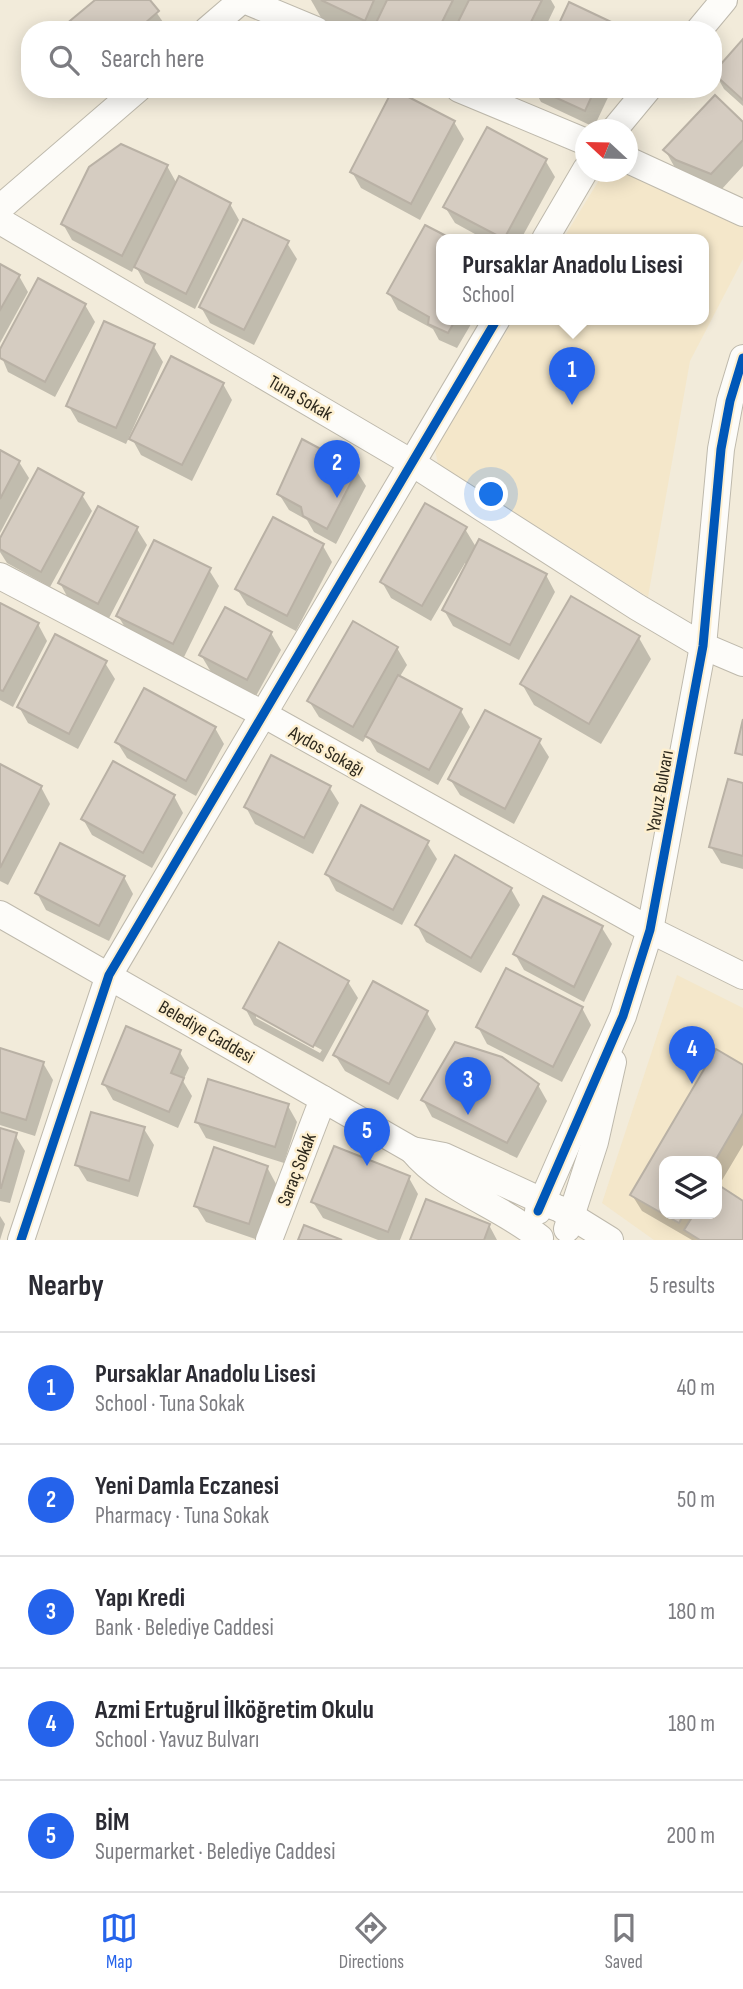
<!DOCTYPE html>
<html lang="en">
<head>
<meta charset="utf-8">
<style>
	:root { --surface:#fff; --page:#f2f2f3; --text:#2b2b33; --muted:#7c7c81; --line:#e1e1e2; --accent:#2563eb }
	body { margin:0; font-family:"Sofia Sans Condensed",sans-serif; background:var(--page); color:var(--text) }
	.controls { position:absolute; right:21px; bottom:21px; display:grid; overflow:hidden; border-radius:14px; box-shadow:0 4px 18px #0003 }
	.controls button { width:63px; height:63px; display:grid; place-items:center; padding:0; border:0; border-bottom:2px solid var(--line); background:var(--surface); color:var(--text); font:35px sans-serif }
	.compass { position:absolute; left:575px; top:119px; width:63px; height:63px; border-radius:50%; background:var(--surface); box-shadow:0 4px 18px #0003; rotate:292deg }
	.you { position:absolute; left:492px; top:495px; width:24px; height:24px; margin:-18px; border:5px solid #fff; border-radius:50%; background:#1a73e8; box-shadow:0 0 0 10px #1a73e833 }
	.badge { display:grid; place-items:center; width:46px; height:46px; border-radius:50%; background:var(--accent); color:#fff; font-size:23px; font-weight:700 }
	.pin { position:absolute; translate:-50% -58px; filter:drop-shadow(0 2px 4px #0008) }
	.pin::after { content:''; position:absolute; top:37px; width:24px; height:21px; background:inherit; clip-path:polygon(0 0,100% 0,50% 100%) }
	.popup { position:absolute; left:436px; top:234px; width:273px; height:91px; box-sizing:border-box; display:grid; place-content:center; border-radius:14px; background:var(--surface); filter:drop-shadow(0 2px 5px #0005); font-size:23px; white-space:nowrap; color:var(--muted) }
	.popup b { font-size:26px; color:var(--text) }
	.popup::after { content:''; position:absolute; left:50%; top:100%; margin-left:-14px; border:14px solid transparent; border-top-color:var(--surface) }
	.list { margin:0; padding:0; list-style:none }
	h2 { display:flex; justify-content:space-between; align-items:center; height:91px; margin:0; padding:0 28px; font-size:30px }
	h2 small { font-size:23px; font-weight:400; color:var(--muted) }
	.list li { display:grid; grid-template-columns:46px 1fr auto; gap:21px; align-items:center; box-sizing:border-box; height:112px; padding:0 28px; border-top:2px solid var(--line) }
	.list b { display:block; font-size:26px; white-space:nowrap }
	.list p { margin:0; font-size:23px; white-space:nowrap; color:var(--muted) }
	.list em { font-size:23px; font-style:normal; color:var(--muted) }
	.icon { flex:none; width:38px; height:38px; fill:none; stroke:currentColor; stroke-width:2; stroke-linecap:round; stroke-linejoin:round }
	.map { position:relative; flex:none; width:743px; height:1240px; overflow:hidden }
	.search { position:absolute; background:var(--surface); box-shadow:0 4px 18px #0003; left:21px; right:21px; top:21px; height:77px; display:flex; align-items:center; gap:18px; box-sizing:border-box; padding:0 24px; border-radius:28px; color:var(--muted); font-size:26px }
	.sheet { height:651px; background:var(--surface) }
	nav { display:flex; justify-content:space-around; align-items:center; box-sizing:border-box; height:98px; border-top:2px solid var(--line); background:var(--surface); font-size:19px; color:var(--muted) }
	nav a { display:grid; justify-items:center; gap:4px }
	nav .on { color:var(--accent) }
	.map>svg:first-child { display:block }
	.built { fill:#f4e7ca; fill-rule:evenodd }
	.shadow { fill:#0003; fill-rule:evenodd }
	.building { fill:#d5ccc1; stroke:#b9b1a5; stroke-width:2 }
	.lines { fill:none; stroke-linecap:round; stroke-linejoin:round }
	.minor-casing { stroke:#beb9ac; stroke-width:28 }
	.minor { stroke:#fdfcf9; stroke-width:26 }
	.cycleway-casing { stroke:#fdefcf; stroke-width:13 }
	.cycleway { stroke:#0057b8; stroke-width:9 }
	.labels { text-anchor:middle; stroke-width:5; stroke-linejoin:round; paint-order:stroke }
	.street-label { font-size:19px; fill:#2e291d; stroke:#fdefcf }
</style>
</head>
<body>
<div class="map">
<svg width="743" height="1240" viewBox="0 0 743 1240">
	<rect width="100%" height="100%" fill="#f2ebda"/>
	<g class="built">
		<polygon points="604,172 621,172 743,227 743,259 690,361 648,597 438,464 435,450 514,319 703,319 703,239 563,239"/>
		<path d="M677,975l66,33v232h-89l-52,-37zM664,1161h53v53h-53z"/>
	</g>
	<g class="shadow">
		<polygon points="98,0 148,0 167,28 62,30"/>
		<polygon points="311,0 551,0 555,7 544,30 342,30 323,21"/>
		<polygon points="743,42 743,106 724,89 715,73"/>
		<polygon points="490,89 514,89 510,99"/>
		<polygon points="534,89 612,89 594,127 541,102"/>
		<polygon points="454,122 464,139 420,220 361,188 352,172"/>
		<polygon points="743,124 743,166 721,190 688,176 674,166 665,150"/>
		<polygon points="545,160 555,177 521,239 484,239 455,223 445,207"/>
		<polygon points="167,166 177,184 230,204 239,220 195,309 145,283 135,265 132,272 72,240 63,224"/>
		<polygon points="426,227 441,239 441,319 474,319 457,348 439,340 433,329 398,310 389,293"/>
		<polygon points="287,243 297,259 254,345 210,323 201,307"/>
		<polygon points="0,266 19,276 28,292 0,343"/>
		<polygon points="85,305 95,322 55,397 8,372 0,353"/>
		<polygon points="153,345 163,362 130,435 132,437 223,384 232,400 192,481 141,455 130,435 126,444 78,422 68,405"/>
		<polygon points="0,452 19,462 29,478 0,533"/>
		<polygon points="356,470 366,486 336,544 314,532 307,520 289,510 279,494"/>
		<polygon points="82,495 92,511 50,587 7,563 0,552 0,542"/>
		<polygon points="137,529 147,545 108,620 69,600 60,583"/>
		<polygon points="465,529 476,547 546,575 555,592 519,660 453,626 444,610 467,565 465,563 431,621 391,598 382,582"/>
		<polygon points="323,546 332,562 296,631 247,605 237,589"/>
		<polygon points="209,570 219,586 183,659 128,632 118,616"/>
		<polygon points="0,605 38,624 47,641 13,707 0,700"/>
		<polygon points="271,633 281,650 256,696 211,672 201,655"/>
		<polygon points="639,638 651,659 601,744 534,705 522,684"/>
		<polygon points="397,648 407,665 399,678 461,711 470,727 438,785 377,752 367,735 363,742 319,717 309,701"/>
		<polygon points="105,663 115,679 78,749 28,723 19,707"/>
		<polygon points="215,728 224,744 196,796 127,758 117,742"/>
		<polygon points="539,741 549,757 514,824 460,795 450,779"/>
		<polygon points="0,766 41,787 50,804 8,885 0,881"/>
		<polygon points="743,784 743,869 721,863 711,847"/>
		<polygon points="329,787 339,803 313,854 255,824 246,807"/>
		<polygon points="174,796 183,813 152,868 92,835 83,819"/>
		<polygon points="427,843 437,859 402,925 336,891 327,874"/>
		<polygon points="124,877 133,894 109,941 46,910 37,893"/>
		<polygon points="511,889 520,905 481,973 426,942 417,925"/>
		<polygon points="602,928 612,944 584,1002 524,970 515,954"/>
		<path d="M348,982l10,16 -35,64 -69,-37 -9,-17zM256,1014l66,36 -2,3 -64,-35z"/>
		<polygon points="582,1008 591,1025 562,1082 487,1044 478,1027"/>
		<polygon points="427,1013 436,1029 398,1100 345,1071 335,1055"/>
		<polygon points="0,1049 43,1063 53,1080 35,1136 0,1125"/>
		<polygon points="179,1051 189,1068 183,1081 192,1096 178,1128 113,1100 104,1084"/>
		<path d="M743,1067v78l-25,42 25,16v37h-51l-50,-29 -10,-16zM664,1161h53v53h-53z"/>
		<polygon points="538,1085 547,1101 517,1158 432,1117 423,1100"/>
		<polygon points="288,1106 297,1122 284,1163 206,1138 197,1122"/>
		<polygon points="144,1129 154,1145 138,1197 87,1181 77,1165"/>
		<polygon points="0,1130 15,1135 25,1151 10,1203 0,1201"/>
		<polygon points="267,1167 276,1184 258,1240 206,1222 196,1206"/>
		<polygon points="409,1178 418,1194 400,1240 378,1240 323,1218 313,1202"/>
		<polygon points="427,1201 489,1225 497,1240 412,1240"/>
		<polygon points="0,1216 5,1224 0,1240"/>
	</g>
	<g class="building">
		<polygon points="95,0 150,0 159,11 137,30 59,30"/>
		<polygon points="321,0 374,0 365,21"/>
		<polygon points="387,0 453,0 438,30 380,30 374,27"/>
		<polygon points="469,0 542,0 527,30 454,30"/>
		<polygon points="569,2 624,28 623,30 556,30"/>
		<polygon points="743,39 743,100 713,73"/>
		<polygon points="393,89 455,121 411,204 350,172"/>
		<polygon points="537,89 595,89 585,111"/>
		<polygon points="715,95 743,122 743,140 711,174 676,160 663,150"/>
		<polygon points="487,127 547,159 504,239 443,207"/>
		<polygon points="121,144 168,165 122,256 61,224 89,167"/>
		<polygon points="179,176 231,203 186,294 134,267"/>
		<polygon points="243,219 289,241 244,330 199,307"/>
		<polygon points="425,225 452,239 441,239 441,319 456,319 448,333 428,324 429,317 387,293"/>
		<polygon points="0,264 20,275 0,310"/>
		<polygon points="38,278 86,304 45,382 0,358 0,349"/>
		<polygon points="104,321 155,344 116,428 66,406"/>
		<polygon points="171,356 224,383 182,465 129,439"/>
		<polygon points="302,439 358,469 327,529 303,516 301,507 277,494"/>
		<polygon points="0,450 20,461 0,499"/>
		<polygon points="38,468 84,493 41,572 0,549 0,538"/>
		<polygon points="425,503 467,527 422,606 380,582"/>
		<polygon points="98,506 138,527 98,604 58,583"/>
		<polygon points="273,517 324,544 287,616 235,589"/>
		<polygon points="479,539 547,574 510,645 442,610"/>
		<polygon points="154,540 211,568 173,644 116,616"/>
		<polygon points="571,596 640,636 589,724 520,684"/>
		<polygon points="0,603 39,623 3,691 0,690"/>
		<polygon points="225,607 272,632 247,680 199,655"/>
		<polygon points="353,621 398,647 353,727 307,701"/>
		<polygon points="55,634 107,661 69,734 17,707"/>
		<polygon points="398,675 462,709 429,770 365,736"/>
		<polygon points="144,688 216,727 186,781 115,742"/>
		<polygon points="485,710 541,739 505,809 448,779"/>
		<polygon points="743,719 743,755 735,753"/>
		<polygon points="271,755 331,786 304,838 244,807"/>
		<polygon points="113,761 175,795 143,853 81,819"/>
		<polygon points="0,764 42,786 0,868"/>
		<polygon points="728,779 743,783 743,856 709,847"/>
		<polygon points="361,805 429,841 393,910 325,874"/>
		<polygon points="60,843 125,876 99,926 35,893"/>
		<polygon points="455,855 512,888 471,958 415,925"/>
		<polygon points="543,896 603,926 574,987 513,954"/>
		<polygon points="279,942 349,981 313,1047 243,1008"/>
		<polygon points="506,968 583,1007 553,1067 476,1027"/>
		<polygon points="373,981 428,1011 389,1084 333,1055"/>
		<polygon points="126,1026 181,1050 171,1073 184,1078 169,1112 102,1084"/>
		<polygon points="455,1042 502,1057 539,1084 507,1143 421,1100"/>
		<polygon points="0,1048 44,1062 26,1120 0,1112"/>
		<polygon points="716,1049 743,1065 743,1113 715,1161 664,1161 664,1214 684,1214 679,1223 630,1195"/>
		<polygon points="208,1079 289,1104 275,1147 195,1122"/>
		<polygon points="91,1112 145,1127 129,1181 75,1165"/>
		<polygon points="0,1128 17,1133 1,1188 0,1188"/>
		<polygon points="334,1146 410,1176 388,1232 311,1202"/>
		<polygon points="214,1147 268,1166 249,1224 194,1206"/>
		<polygon points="717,1184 743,1201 743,1240 700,1240 684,1230 694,1214 717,1214"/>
		<polygon points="426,1199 490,1224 484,1240 410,1240"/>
		<polygon points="304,1225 342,1240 298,1240"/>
	</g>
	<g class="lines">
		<defs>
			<g id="minor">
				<polyline points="244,0 316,30"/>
				<polyline points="207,30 242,0"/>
				<polyline points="699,30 724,0"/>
				<polyline points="459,89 586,142"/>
				<polyline points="614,130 648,89"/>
				<polyline points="628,160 743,213"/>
				<polyline points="0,208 138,89"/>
				<polyline points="0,221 412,463 637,607 703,646 743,663"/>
				<polyline points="545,239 586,169"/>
				<polyline points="0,576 263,714 650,930 743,976"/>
				<polyline points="0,914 412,1150"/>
				<polyline points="560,1209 610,1240"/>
				<polyline points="538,1211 623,1016 650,930 703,646 721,449 730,401 743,358"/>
				<polyline points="567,1229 595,1142 613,1062"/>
				<path d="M540,1238c-40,-33 -95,-48 -128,-88l32,6 111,51"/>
				<polyline points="21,1240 109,975 497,319"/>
				<polyline points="269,1240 323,1099"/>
			</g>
		</defs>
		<use href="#minor" class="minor-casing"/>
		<use href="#minor" class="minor"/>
		<defs>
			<g id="cycleway">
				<polyline points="538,1211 623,1016 650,930 703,646 721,449 730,401 743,358"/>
				<polyline points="21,1240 109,975 497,319"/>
			</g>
		</defs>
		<use href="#cycleway" class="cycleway-casing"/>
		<use href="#cycleway" class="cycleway"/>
	</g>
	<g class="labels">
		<g class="street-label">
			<text transform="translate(301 397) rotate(30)" y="7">Tuna Sokak</text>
			<text transform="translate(327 750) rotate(29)" y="7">Aydos Sokağı</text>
			<text transform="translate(659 791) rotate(-80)" y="7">Yavuz Bulvarı</text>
			<text transform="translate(207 1031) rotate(30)" y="7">Belediye Caddesi</text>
			<text transform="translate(296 1169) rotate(-69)" y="7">Saraç Sokak</text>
		</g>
	</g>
</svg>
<div class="controls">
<button><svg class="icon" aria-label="layers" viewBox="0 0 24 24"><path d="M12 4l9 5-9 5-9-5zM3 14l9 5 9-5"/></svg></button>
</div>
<svg class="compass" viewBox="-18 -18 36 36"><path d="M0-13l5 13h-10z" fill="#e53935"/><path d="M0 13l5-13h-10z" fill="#7c7c81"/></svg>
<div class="you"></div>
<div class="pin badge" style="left:572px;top:405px">1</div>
<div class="popup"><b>Pursaklar Anadolu Lisesi</b>School</div>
<div class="pin badge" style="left:337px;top:498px">2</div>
<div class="pin badge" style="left:468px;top:1115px">3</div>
<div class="pin badge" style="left:692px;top:1084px">4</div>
<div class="pin badge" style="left:367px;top:1166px">5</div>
<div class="search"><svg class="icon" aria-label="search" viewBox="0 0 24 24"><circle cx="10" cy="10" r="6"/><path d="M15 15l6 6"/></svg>Search here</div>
</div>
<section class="sheet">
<h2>Nearby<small>5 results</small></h2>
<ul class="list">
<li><span class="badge">1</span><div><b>Pursaklar Anadolu Lisesi</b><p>School · Tuna Sokak</p></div><em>40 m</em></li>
<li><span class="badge">2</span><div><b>Yeni Damla Eczanesi</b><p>Pharmacy · Tuna Sokak</p></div><em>50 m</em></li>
<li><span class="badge">3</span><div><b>Yapı Kredi</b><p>Bank · Belediye Caddesi</p></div><em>180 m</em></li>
<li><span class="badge">4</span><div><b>Azmi Ertuğrul İlköğretim Okulu</b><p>School · Yavuz Bulvarı</p></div><em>180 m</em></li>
<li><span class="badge">5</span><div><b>BİM</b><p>Supermarket · Belediye Caddesi</p></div><em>200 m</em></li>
</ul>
</section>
<nav>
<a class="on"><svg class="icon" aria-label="map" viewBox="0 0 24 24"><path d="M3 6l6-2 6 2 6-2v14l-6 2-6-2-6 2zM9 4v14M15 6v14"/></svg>Map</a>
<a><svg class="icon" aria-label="directions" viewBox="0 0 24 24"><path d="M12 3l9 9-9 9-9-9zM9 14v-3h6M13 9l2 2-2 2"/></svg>Directions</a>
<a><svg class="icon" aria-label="saved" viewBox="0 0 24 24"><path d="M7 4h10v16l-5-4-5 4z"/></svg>Saved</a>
</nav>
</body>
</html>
